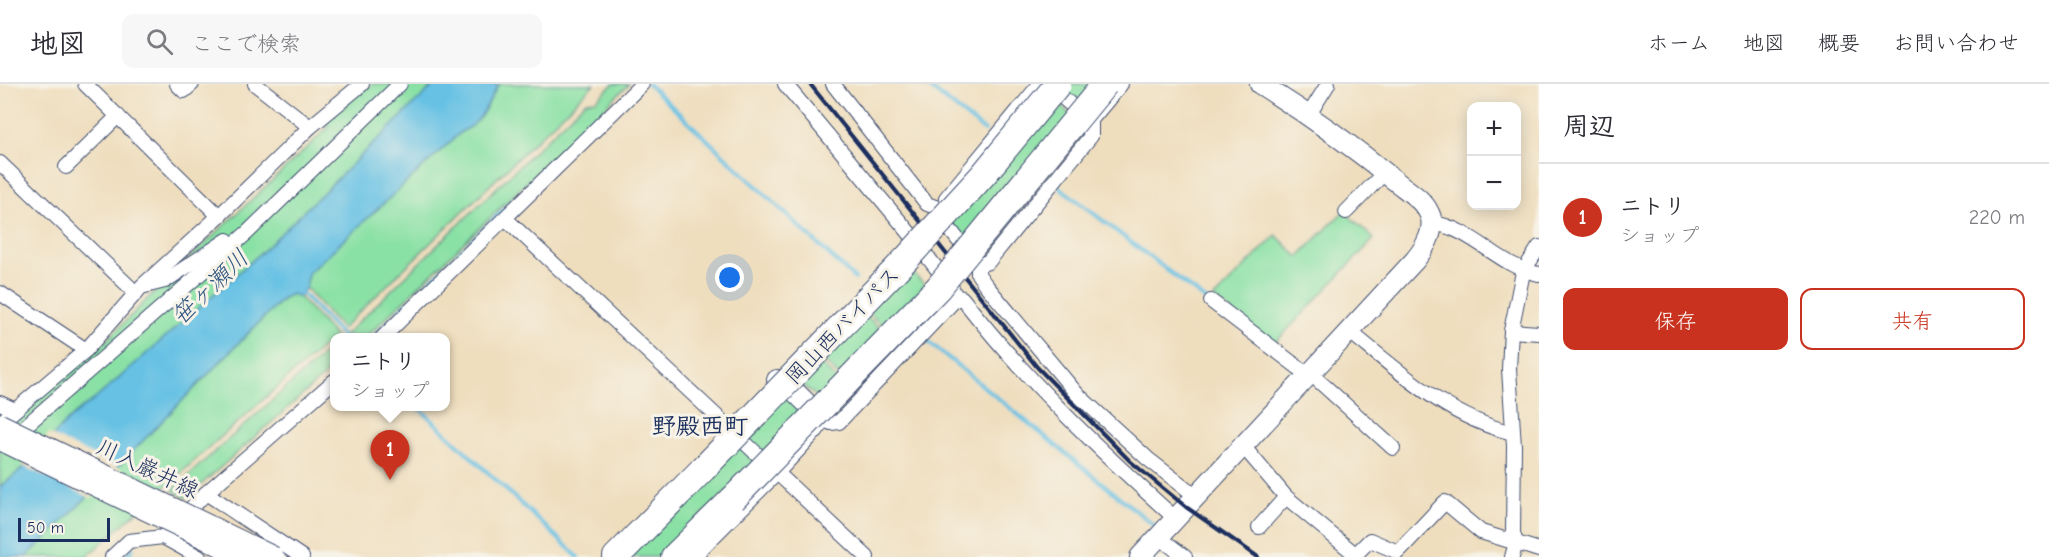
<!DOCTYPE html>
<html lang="ja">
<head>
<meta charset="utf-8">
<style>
	:root { --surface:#fff; --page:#f7f7f7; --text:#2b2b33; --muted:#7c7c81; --line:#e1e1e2; --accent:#c8321e }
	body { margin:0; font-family:"Comic Neue","Klee One",sans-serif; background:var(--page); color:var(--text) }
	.controls { position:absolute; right:18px; top:18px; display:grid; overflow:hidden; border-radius:12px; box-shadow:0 3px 15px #0003 }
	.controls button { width:54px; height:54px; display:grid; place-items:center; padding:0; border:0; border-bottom:2px solid var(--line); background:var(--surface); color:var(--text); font:30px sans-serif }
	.scale { position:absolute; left:18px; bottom:15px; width:92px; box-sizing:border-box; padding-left:6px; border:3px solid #1b2f5e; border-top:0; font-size:16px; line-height:21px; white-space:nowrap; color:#1b2f5e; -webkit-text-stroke:4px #f7f3e8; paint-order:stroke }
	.you { position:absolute; left:730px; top:194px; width:21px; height:21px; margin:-15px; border:4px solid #fff; border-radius:50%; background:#1a73e8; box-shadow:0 0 0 9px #1a73e833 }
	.badge { display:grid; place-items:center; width:39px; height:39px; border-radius:50%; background:var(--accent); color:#fff; font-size:20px; font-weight:700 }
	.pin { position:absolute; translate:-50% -50px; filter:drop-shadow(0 2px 3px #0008) }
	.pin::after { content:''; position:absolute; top:32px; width:21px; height:18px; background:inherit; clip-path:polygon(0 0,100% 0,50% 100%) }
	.popup { position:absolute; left:330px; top:249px; width:120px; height:78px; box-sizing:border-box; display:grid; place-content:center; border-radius:12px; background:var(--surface); filter:drop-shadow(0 2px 4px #0005); font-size:20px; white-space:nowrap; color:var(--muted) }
	.popup b { font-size:22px; color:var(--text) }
	.popup::after { content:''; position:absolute; left:50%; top:100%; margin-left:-12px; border:12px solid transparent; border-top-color:var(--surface) }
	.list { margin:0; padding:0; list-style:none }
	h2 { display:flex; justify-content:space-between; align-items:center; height:78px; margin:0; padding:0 24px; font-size:26px }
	h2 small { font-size:20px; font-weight:400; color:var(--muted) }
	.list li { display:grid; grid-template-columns:39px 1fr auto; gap:18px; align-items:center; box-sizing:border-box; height:108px; padding:0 24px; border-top:2px solid var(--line) }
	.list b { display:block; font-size:22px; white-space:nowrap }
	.list p { margin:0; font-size:20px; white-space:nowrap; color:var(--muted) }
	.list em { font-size:20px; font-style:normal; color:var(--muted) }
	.actions { display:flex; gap:12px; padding:18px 24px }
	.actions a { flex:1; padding:14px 0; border:2px solid var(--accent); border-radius:12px; text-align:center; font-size:21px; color:var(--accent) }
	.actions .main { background:var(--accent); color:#fff }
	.icon { flex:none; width:33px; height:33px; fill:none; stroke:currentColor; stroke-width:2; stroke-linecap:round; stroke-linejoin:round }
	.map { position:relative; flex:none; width:1539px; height:473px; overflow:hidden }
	header { display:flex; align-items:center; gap:36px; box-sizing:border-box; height:84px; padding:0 30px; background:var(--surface); border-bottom:2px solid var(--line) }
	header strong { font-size:28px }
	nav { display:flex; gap:33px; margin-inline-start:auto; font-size:21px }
	.search { width:420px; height:54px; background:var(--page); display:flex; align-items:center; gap:15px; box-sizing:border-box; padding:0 21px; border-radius:12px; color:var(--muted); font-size:22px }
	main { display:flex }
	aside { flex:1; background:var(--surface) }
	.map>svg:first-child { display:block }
	.green { fill:#8ae1a5; stroke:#528882; stroke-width:1.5; fill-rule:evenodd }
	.water { fill:#66c1e4; stroke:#4078a1; stroke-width:1.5 }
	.pier { fill:#efdebe }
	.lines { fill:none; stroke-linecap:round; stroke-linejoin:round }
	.stream { stroke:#66c1e4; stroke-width:4 }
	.street-casing { stroke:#3b496c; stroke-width:16 }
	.secondary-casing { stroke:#3b496c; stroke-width:22 }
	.highway-casing { stroke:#3b496c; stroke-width:28 }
	.street { stroke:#fff; stroke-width:14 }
	.secondary { stroke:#fff; stroke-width:20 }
	.highway { stroke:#fff; stroke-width:26 }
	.rail { stroke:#1b2f5e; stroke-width:4 }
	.secondary-bridge-casing { stroke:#3b496c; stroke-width:22; stroke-linecap:butt }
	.highway-bridge-casing { stroke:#3b496c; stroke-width:28; stroke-linecap:butt }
	.secondary-bridge { stroke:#fff; stroke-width:20 }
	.highway-bridge { stroke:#fff; stroke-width:26 }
	.labels { text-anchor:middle; stroke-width:6; stroke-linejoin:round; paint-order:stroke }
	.street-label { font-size:22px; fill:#1b2f5e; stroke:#f7f3e8 }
	.water-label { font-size:24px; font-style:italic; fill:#2e5480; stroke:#f7f3e8 }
	.neighbourhood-label { font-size:24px; font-weight:bold; fill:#1b2f5e; stroke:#f7f3e8 }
</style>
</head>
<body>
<header>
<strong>地図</strong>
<div class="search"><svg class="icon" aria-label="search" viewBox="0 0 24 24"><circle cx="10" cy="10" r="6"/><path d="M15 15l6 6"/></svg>ここで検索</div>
<nav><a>ホーム</a><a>地図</a><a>概要</a><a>お問い合わせ</a></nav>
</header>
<main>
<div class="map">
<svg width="1539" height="473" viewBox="0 0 1539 473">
	<rect width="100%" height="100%" fill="#f7f3e8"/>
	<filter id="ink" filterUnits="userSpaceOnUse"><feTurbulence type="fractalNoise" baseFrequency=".0167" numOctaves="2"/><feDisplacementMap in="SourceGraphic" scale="12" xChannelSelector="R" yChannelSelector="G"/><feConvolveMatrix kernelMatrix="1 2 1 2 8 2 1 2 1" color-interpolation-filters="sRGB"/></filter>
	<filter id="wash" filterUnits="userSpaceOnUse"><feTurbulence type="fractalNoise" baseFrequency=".008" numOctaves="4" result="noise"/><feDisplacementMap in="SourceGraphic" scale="24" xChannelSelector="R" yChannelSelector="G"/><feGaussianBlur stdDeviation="1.35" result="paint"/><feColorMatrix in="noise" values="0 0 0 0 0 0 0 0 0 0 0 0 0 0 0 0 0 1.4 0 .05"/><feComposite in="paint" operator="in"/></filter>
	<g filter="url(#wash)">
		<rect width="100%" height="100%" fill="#efdebe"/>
		<g class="green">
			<path d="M372,0h63l-172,167 -169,149c-37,23 -58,63 -94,86v-35l16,-34 76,-62 73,-74 164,-154 -5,-6z"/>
			<path d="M499,0h95l-252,245 -36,-41 2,-15 154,-142c20,-7 26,-30 37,-47z"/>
			<polygon points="613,0 629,0 366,253 343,253 586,17 596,16"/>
			<polygon points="1054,0 1118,0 1091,32"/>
			<polygon points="1043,2 1080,41 992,149 1002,157 975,168 944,130"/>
			<polygon points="1344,127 1374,155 1273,261 1214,214 1276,151 1298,173"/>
			<path d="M898,175l38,36 -105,110c-17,-7 -27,-22 -45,-29zM857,217l38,37 -2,3 -39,-37zM812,265l37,37 -2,3 -38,-36z"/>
			<path d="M292,210l7,3 36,39 -249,221h-60c88,-84 171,-173 258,-259z"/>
			<polygon points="334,261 334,283 186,414 172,406"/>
			<polygon points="774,304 793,315 808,332 778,381 737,345"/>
			<polygon points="737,360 757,380 657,473 627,473"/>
		</g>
		<path class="water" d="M435,0h64c-11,17 -17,40 -37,47l-154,142 -2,15 -7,9 -7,-3 -9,4c-86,86 -169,175 -257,259h-26v-71c36,-23 57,-63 94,-86l169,-149z"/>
		<polygon class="pier" points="49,350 122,385 91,414 21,381"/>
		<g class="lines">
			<g class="stream">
				<polyline points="648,0 855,195"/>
				<polyline points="925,0 985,47"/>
				<polyline points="1058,102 1207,217"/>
				<polyline points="299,206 344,254"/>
				<polyline points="372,254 516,114"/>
				<polyline points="924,254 1156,443"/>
				<polyline points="417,322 578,473"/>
				<polyline points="124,473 133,465"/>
			</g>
		</g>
	</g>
	<g filter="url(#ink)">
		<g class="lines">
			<defs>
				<g id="street">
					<polyline points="85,0 219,132"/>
					<polyline points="177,0 184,7 192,0"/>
					<polyline points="255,0 310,43"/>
					<polyline points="785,0 912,152"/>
					<polyline points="833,0 927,120 938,124"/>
					<polyline points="1308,32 1328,0"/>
					<polyline points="1085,43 1121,0"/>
					<polyline points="0,79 136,209"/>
					<polyline points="66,83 118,32"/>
					<polyline points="946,114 1040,0"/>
					<polyline points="1346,128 1385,88"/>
					<polyline points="940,133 978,181 978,190 985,200 1077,310 1148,375 1196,412"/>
					<polyline points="506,135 867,473"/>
					<path d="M1432,139c41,5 67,44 107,51"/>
					<polyline points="978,181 988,178 1091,52 1091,38 1049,2"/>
					<polyline points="145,202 165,197 227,156"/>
					<polyline points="0,209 86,266"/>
					<path d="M955,212l7,2c64,82 137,152 214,221"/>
					<polyline points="1211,217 1308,291"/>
					<path d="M1349,247c51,41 99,87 164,102"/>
					<polyline points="1511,247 1539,249"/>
					<polyline points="382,254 642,0"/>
					<polyline points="1310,289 1393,364"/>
					<polyline points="0,319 15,326"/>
					<polyline points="823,335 831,339 839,338 953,218 955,212 952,204 915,157"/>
					<polyline points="0,339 86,266 142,202 219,132 310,43 362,0"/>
					<polyline points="14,352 248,148 400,0"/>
					<polyline points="1243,362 1286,413 1355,470"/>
					<polyline points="206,409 302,473"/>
					<polyline points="1259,443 1286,413"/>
					<polyline points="163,453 199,473"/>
					<polyline points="1159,453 1185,473"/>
					<polyline points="112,473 129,457 163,453 206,409 334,297"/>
					<polyline points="693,473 777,389 817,346 823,335"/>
					<polyline points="1353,473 1370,456 1398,468 1445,418 1481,448 1539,466"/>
					<polyline points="1512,473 1516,459 1513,449 1514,362 1509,285 1511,247 1523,188 1539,163"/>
				</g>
				<g id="secondary">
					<polyline points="777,296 791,304 823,335"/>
					<path d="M1140,473l275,-297c10,-12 23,-33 13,-49 -6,-12 -20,-20 -30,-28 -44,-36 -90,-69 -138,-99"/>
				</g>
				<g id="highway">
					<polyline points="616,473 703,385"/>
					<polyline points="674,473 733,415"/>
				</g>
			</defs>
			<use href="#street" class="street-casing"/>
			<use href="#secondary" class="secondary-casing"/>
			<use href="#highway" class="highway-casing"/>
			<use href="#street" class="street"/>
			<use href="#secondary" class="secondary"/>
			<use href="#highway" class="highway"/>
			<polyline class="rail" points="810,0 1037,283 1130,377 1186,423 1258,473"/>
			<defs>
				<g id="secondary-bridge">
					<polyline points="0,340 274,473"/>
					<polyline points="0,356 243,473"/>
				</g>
				<g id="highway-bridge">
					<polyline points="703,385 907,174 983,91 1058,0"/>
					<polyline points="733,415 938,204 1105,0"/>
				</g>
			</defs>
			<use href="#secondary-bridge" class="secondary-bridge-casing"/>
			<use href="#highway-bridge" class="highway-bridge-casing"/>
			<use href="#secondary-bridge" class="secondary-bridge"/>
			<use href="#highway-bridge" class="highway-bridge"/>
		</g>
	</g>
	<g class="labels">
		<g class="street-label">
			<text transform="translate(842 241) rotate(-46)" y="8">岡山西バイパス</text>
			<text transform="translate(148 384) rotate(25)" y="8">川入巌井線</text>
		</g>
		<g class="water-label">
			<text transform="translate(210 203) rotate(-44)" y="8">笹ヶ瀬川</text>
		</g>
		<g class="neighbourhood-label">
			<text x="700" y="350">野殿西町</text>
		</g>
	</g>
</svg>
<div class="controls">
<button>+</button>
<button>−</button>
</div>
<div class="scale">50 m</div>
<div class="you"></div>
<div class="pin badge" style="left:390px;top:396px">1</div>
<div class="popup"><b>ニトリ</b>ショップ</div>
</div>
<aside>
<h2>周辺<small></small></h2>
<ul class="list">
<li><span class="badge">1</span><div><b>ニトリ</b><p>ショップ</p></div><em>220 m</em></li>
</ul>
<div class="actions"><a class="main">保存</a><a>共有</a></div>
</aside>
</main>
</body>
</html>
